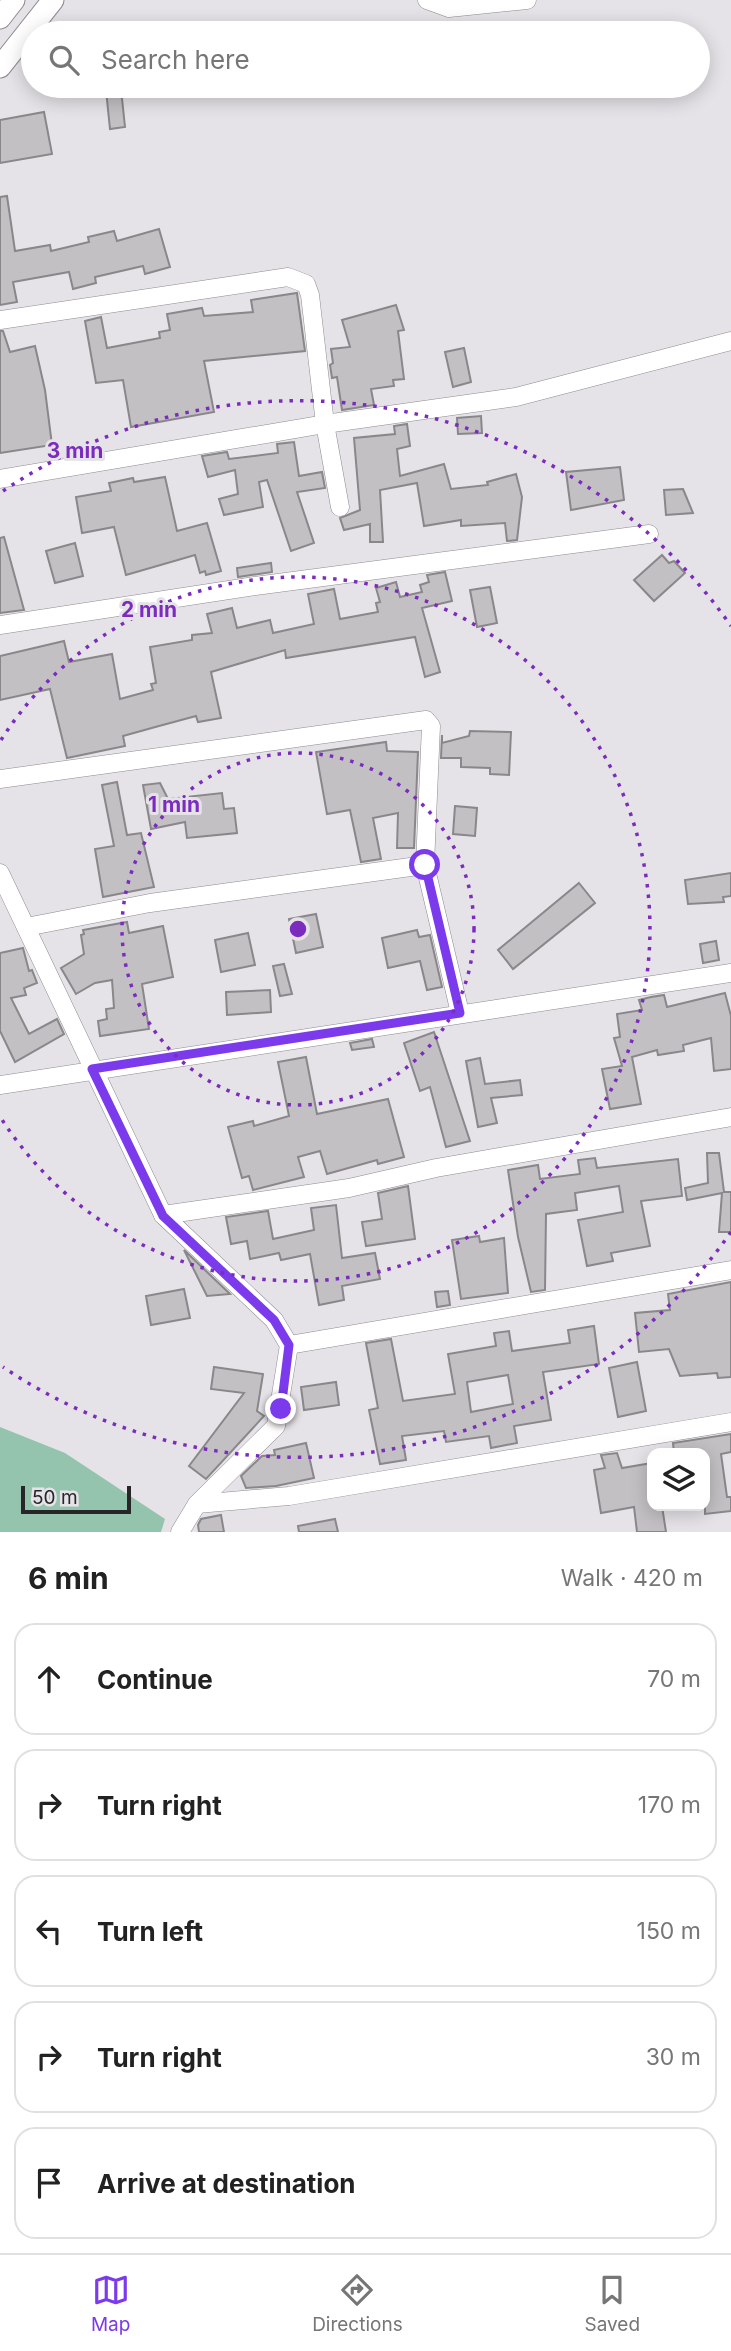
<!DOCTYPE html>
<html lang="en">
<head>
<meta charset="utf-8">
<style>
	:root { --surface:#fff; --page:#f6f6f6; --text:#222; --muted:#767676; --line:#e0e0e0; --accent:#7c3aed }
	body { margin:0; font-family:Inter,sans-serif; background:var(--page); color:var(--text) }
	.controls { position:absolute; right:21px; bottom:21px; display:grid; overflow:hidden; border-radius:14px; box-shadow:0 4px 18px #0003 }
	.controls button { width:63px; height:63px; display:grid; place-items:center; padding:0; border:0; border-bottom:2px solid var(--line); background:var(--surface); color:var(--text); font:35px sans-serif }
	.scale { position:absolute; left:21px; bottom:18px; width:110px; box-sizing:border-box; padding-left:7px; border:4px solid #272527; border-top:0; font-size:19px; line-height:24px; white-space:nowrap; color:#272527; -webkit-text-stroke:5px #e6e3e8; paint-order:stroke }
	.stop { position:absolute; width:21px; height:21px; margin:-16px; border:5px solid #7c3aed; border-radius:50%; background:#fff }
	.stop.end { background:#7c3aed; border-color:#fff; box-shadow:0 2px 7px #0008 }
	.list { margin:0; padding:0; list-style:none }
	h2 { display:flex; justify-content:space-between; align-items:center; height:91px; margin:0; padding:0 28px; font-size:30px }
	h2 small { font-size:23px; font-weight:400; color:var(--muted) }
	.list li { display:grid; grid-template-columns:46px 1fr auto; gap:21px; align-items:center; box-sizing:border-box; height:112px; margin:0 14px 14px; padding:0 14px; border:2px solid var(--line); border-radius:21px }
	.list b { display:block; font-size:26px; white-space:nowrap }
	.list em { font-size:23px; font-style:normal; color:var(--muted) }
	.icon { flex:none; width:38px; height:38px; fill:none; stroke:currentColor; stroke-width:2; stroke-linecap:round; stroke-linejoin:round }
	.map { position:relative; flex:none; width:731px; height:1532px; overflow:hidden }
	.search { position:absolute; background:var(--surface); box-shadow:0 4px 18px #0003; left:21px; right:21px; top:21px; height:77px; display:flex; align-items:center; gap:18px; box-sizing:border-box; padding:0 24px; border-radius:38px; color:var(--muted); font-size:26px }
	.sheet { height:721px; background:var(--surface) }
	nav { display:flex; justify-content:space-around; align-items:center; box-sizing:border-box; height:98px; border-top:2px solid var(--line); background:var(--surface); font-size:19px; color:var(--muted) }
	nav a { display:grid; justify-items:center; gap:4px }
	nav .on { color:var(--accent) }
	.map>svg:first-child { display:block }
	.green { fill:#94c4ad }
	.building { fill:#c3c0c4; stroke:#8a878b; stroke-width:2; fill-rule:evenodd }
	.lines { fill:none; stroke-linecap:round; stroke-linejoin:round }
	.minor-casing { stroke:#8e8b90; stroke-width:19 }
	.major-casing { stroke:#8e8b90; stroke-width:23 }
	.minor { stroke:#fff; stroke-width:18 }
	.major { stroke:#fff; stroke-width:21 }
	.route { stroke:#7c3aed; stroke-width:9 }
	.ring { fill:none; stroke:#7b2cbf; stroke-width:3.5; stroke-dasharray:3.5 7 }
	.centre { fill:#7b2cbf; stroke:#e6e3e8; stroke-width:3.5 }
	.ring-label { font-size:21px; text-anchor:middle; font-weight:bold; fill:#7b2cbf; stroke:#e6e3e8; stroke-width:6; stroke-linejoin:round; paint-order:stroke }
</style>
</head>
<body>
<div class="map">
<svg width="731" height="1532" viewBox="0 0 731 1532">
	<rect width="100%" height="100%" fill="#e6e3e8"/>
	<polygon class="green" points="0,1427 65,1453 165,1519 161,1532 0,1532"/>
	<g class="building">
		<polygon points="121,89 125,127 110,129 106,90"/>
		<polygon points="44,112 52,154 0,163 0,120"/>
		<polygon points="7,196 15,251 50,245 51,251 89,242 88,237 114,231 117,241 159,229 170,267 145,274 143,266 95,277 96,283 73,289 69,272 13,282 17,302 0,305 0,197"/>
		<polygon points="297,293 305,351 204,361 214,412 131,427 123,380 96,383 85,321 101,317 107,348 160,338 159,332 170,330 167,314 202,308 204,316 253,312 251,300"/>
		<polygon points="396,305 404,330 398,331 404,379 393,380 394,386 371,389 374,405 342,410 337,377 332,378 330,365 333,363 331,349 350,347 342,320"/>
		<polygon points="0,331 3,331 10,352 35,346 45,390 52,445 0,453"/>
		<polygon points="464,348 471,382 453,387 445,352"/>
		<polygon points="481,416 482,433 458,434 457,418"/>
		<polygon points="407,424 410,446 397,449 400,476 444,464 451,489 488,485 487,482 516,474 522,497 517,540 507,541 505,523 461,526 461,520 424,526 417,483 380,490 383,542 370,542 370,524 344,530 340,518 360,510 354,438 395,434 394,426"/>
		<polygon points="294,442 299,476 322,472 325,488 297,492 314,543 291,551 267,480 259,482 263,507 224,515 219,499 238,494 235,470 208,477 202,456 227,452 229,459 278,453 277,444"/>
		<polygon points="620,467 624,500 571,510 566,472"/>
		<polygon points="165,477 177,531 207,523 221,571 206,575 205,571 200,573 195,555 126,575 114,527 82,533 76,497 111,491 109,483 133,478 134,482"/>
		<polygon points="683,489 693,513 666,515 664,490"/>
		<polygon points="4,537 24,610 0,613 0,538"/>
		<polygon points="75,543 83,576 55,583 46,551"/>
		<polygon points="662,555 669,563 674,561 685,573 654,601 634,580"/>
		<polygon points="271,563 272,572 238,577 237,568"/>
		<polygon points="445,572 452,601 422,608 440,672 425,677 415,637 286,658 285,650 211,672 221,718 198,722 196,716 159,726 123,736 125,746 67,758 50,689 0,700 0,656 64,641 69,662 112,654 120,699 153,690 151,684 156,683 150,647 192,640 192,635 212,633 207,614 232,608 237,628 270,620 273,633 314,624 308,594 334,589 340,619 378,612 376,603 380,602 376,588 396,582 400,597 422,592 420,585 429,582 427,575"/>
		<polygon points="490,587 497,623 477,627 470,590"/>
		<polygon points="470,731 511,732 509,775 490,774 490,768 461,767 461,758 441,758 442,735 442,743 469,736"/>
		<polygon points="386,742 387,751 418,752 414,848 397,848 398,813 373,818 381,859 361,862 350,810 327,814 316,752"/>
		<polygon points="117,782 127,835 141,833 154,887 103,897 95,849 114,846 102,785"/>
		<polygon points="160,783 168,799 222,793 224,809 234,808 237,833 187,838 185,822 151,829 143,785"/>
		<polygon points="455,806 477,808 475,836 453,834"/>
		<polygon points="731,873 731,896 723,897 724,902 688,904 685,880"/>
		<polygon points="579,883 595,903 513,969 498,950"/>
		<polygon points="316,914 323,947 296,953 289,919"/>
		<polygon points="127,922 129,933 163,926 173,977 142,984 149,1029 100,1036 98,1021 107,1019 106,1009 114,1008 112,980 95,983 76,994 61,968 84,954 81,935 84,934 83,930"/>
		<polygon points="417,930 419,937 430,935 442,987 427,990 420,961 388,968 382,938"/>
		<polygon points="248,933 255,965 221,972 215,940"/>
		<polygon points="716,941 719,960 703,963 700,944"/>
		<polygon points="23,948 29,971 32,970 37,983 24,988 26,995 11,998 29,1034 57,1019 64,1034 15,1062 0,1031 0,953"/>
		<polygon points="284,964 292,994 280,996 273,966"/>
		<polygon points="270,990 271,1012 227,1015 226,992"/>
		<polygon points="725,993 731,1016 731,1069 714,1071 711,1038 683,1045 684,1051 658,1055 657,1050 632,1057 641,1104 610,1109 602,1069 622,1066 614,1038 620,1037 617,1014 642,1010 639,1000 651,997 664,995 667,1007"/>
		<polygon points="434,1032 470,1141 446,1147 430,1087 420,1091 404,1043"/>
		<polygon points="372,1039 374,1047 352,1050 350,1043"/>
		<polygon points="306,1057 317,1114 388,1099 404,1157 378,1164 377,1160 327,1174 320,1151 298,1157 304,1177 253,1190 249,1176 242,1178 228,1127 253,1121 254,1126 289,1116 278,1062"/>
		<polygon points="480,1058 485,1084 520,1080 522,1095 491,1098 497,1123 478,1127 466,1061"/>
		<polygon points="707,1153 719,1153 724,1192 731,1192 731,1232 719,1232 722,1193 687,1200 685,1188 708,1183"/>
		<polygon points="595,1158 597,1168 678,1159 682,1196 641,1201 650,1246 611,1253 613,1261 587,1266 578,1220 623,1212 619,1186 575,1193 577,1210 546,1214 545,1290 531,1292 518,1237 508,1170 538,1165 540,1179 580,1174 578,1160"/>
		<polygon points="408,1186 415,1239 366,1246 362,1222 382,1219 378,1193"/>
		<polygon points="336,1205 342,1258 375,1253 380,1279 342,1286 344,1300 319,1305 310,1254 281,1260 279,1253 250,1259 247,1241 231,1244 226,1217 268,1211 273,1239 314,1230 311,1208"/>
		<polygon points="479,1236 480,1242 504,1238 508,1293 461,1299 452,1240"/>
		<polygon points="184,1250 230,1294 207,1296"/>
		<polygon points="731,1282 731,1377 718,1378 717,1373 680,1376 669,1349 639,1352 635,1313 670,1310 668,1294"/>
		<polygon points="184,1289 190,1318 151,1325 146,1296"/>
		<polygon points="448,1291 450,1305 437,1307 435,1292"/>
		<path d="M594,1326l5,38 -56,8 8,48 -37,6 3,17 -26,5 -2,-12 -43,6 -2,-11 -42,5 4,24 -26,4 -11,-54 9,-2 -12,-65 25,-4 12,62 52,-7 -7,-40 48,-8 -2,-13 15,-2 3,20 58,-8 -2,-13zM508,1375l5,29 -42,8 -4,-30z"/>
		<polygon points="637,1362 646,1411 618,1417 609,1368"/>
		<polygon points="214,1367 263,1374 257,1411 264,1416 206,1479 189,1466 244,1393 211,1389"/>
		<polygon points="336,1382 339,1405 304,1410 301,1387"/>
		<polygon points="731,1434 731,1452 721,1454 727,1497 731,1497 731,1511 705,1514 705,1453 674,1453 673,1443"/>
		<polygon points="306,1443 314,1478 276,1486 246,1488 241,1476 262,1456 275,1455 274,1450"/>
		<polygon points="617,1453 622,1468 652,1463 652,1506 662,1506 666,1532 637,1532 634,1507 601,1513 594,1470 605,1468 601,1455"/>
		<polygon points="221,1515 224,1532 199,1532 198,1525 201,1519"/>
		<polygon points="335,1519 338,1532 299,1532 298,1526"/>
	</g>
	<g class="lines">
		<defs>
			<g id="minor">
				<polyline points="427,0 449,8 527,0"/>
				<polyline points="0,320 288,277 306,284 310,295 325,424 340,507"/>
				<polyline points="0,479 325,424 516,397 731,341"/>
				<polyline points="0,625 255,586 649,534"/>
				<polyline points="0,779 426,720 431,726 425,865 460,1013"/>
				<polyline points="0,873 163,1215 274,1320 289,1345 276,1426 197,1504 180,1532"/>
				<polyline points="26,927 150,903 425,865"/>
				<polyline points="0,1085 731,973"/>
				<polyline points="163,1215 349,1188 436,1168 731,1117"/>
				<polyline points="289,1345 731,1270"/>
				<polyline points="197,1504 289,1496 731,1422"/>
			</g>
			<g id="major">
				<polyline points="0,18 14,0"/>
				<polyline points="0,67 53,0"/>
			</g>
		</defs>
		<use href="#minor" class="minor-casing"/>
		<use href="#major" class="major-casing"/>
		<use href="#minor" class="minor"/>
		<use href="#major" class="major"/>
	</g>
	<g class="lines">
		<polyline class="route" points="281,1409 289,1345 274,1320 163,1216 92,1069 460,1013 425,865"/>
	</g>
	<g class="ring">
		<circle cx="298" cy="929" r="176"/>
		<path d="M1 740A352 352 0 1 1 1 1118"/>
		<path d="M731 1232A528 528 0 0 1 3 1367M3 491A528 528 0 0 1 731 626"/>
	</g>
	<circle cx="298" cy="929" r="10" class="centre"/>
	<g class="ring-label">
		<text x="75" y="458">3 min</text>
		<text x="149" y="617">2 min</text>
		<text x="174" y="812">1 min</text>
	</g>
</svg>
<div class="controls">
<button><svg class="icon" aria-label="layers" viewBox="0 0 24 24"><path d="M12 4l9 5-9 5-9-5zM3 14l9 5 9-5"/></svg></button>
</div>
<div class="scale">50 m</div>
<div class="stop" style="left:425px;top:865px"></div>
<div class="stop end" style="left:281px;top:1409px"></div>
<div class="search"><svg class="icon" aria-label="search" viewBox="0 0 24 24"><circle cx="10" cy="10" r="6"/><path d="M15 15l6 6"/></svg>Search here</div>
</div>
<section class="sheet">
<h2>6 min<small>Walk · 420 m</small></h2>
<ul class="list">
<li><svg class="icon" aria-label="ahead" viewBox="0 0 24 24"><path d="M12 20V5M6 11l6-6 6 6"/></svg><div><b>Continue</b></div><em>70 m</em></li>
<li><svg class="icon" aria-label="right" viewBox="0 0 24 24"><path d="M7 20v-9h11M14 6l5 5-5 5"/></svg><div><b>Turn right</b></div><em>170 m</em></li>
<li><svg class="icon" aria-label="left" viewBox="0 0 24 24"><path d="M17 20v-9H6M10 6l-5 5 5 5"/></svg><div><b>Turn left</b></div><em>150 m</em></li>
<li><svg class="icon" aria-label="right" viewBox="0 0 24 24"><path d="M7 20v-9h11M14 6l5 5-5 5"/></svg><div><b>Turn right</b></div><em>30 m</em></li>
<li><svg class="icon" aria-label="arrive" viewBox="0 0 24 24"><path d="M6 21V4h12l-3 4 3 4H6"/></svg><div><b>Arrive at destination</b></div></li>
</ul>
</section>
<nav>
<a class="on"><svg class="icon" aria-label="map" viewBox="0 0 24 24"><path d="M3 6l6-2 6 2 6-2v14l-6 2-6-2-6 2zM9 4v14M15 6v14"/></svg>Map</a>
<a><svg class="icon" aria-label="directions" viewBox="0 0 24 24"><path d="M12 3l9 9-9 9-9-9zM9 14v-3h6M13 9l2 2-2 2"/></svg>Directions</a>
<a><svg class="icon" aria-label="saved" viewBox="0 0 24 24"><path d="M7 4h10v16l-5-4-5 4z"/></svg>Saved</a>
</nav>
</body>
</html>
